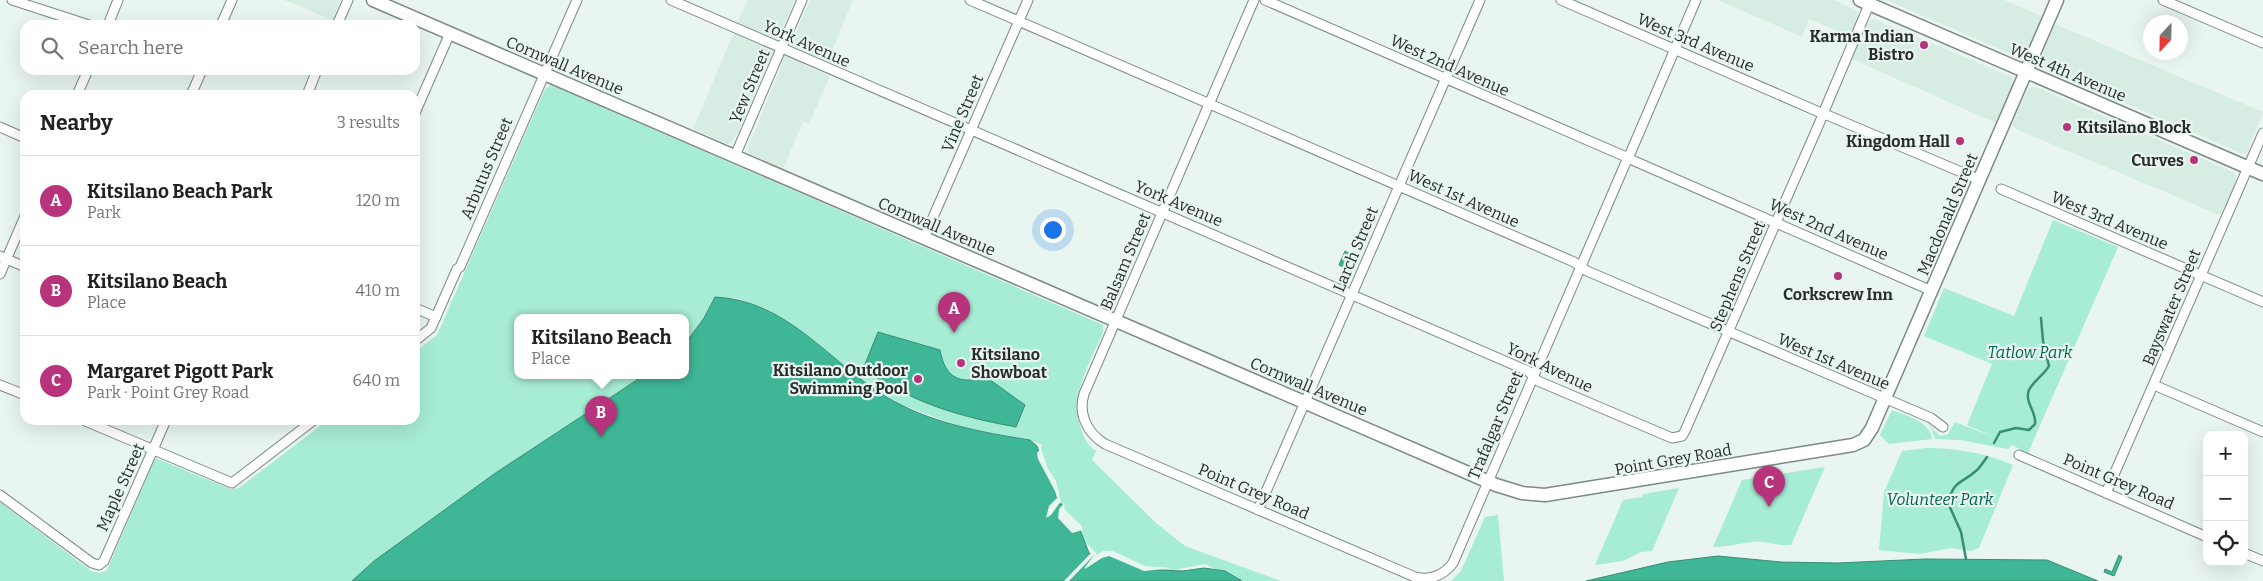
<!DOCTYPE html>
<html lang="en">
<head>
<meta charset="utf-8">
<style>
	:root { --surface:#fff; --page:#f2f2f2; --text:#222; --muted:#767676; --line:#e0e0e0; --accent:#b7347c }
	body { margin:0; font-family:Bitter,serif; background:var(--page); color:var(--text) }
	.controls { position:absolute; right:15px; bottom:15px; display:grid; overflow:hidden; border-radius:10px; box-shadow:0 5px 20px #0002 }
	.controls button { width:45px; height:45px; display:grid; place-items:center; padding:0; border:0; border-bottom:1px solid var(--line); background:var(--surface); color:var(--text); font:25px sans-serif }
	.compass { position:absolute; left:2143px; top:15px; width:45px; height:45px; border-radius:50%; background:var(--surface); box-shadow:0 5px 20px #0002; rotate:202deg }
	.you { position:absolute; left:1052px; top:229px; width:18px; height:18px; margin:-12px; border:4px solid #fff; border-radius:50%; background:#1a73e8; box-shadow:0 0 0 8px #1a73e833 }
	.badge { display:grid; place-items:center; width:32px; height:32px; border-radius:50%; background:var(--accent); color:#fff; font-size:16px; font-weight:700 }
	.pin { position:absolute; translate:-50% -41px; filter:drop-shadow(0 1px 2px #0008) }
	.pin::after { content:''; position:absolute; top:26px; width:18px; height:15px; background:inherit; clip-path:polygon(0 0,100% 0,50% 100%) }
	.popup { position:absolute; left:514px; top:314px; width:175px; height:65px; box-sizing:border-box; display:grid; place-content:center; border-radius:10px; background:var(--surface); filter:drop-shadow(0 1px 4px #0005); font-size:16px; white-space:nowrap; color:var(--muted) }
	.popup b { font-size:19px; color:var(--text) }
	.popup::after { content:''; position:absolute; left:50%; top:100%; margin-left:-10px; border:10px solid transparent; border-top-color:var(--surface) }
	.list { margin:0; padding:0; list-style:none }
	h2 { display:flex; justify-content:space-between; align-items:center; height:65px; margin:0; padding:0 20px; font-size:21px }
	h2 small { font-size:16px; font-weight:400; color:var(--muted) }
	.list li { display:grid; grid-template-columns:32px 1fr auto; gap:15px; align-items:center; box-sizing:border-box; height:90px; padding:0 20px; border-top:1px solid var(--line) }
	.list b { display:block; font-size:19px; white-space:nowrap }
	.list p { margin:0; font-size:16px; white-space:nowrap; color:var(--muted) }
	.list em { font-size:16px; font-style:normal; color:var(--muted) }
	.icon { flex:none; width:28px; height:28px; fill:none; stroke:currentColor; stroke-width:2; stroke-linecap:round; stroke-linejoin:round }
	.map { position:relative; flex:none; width:2263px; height:581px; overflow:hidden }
	.search { position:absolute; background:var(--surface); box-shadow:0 5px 20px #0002; left:20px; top:20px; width:400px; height:55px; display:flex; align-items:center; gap:12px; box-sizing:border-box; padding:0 18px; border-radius:15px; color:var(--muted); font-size:19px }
	.panel { position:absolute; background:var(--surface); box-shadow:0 5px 20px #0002; left:20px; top:90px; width:400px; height:335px; border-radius:15px }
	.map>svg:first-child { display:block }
	.built { fill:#d7ede4 }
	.green { fill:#a7ecd4 }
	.water { fill:#3fb695; stroke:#388d75 }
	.pier { fill:#e8f5f0 }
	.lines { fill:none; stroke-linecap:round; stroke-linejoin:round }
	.stream { stroke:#388d75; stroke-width:2.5 }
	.street-casing { stroke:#7c8984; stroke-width:11 }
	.secondary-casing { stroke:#7c8984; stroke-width:15 }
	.street { stroke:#fff; stroke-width:9 }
	.secondary { stroke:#fff; stroke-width:12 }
	.poi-dot { fill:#b7347c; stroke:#e8f5f0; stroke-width:2 }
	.labels { text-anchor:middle; stroke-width:4.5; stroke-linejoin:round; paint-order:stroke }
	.poi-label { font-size:16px; font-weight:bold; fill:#282d2b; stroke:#e8f5f0; text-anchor:end }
	.street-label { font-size:16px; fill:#282d2b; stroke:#e8f5f0 }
	.park-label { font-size:16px; font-style:italic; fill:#00654f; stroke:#e8f5f0 }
</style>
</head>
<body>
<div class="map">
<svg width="2263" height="581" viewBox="0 0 2263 581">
	<rect width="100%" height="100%" fill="#e8f5f0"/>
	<g class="built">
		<polygon points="284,0 340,0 340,1 333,20"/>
		<polygon points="748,0 795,0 782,29 781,39 777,41 737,24"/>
		<polygon points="810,0 853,0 827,62 804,53 790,46 789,40 796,33"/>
		<polygon points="1718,0 1834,0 1856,10 1859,17 1851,37 1809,19 1802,37"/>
		<polygon points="1886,0 2004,0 2039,15 2041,18 2027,53 2021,58"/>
		<polygon points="1873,19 2012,77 2013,84 1996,123 1852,59 1868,23"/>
		<polygon points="2055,24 2263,112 2250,144 2248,153 2243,154 2042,67 2040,61"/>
		<polygon points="734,32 771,47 774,52 773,57 769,60 738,132 731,143 727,144 693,129"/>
		<polygon points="783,55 801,61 805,65 830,76 809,124 803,122 783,169 750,154 747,150 781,67 780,61"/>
		<polygon points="2031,87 2036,87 2235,173 2237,180 2221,214 2217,214 2016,129 2012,125 2027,91"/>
	</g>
	<g class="green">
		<path d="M551,85l552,240v7c-13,32 -34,62 -22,97 4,10 6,16 15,22l-4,9 64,63 29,23 96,35h-46l-29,-17 -44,8 -62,-15 -46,-48 -14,-56 2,-8 -12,-5 -66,-12 -62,-23 -37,-22 -101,-75 -28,-10 -21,-1 -11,21 -19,26v-26h-168v58h126l-149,98 -120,87 -22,20h-352v-79l91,69 9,2 7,-3 48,-112 76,31 8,-1 89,-68h87v-68l22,-17 108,-246z"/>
		<polygon points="2053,220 2118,247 2028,453 2012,445 2008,449 1960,440 1935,439 1932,430 1926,422 1940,436 1948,434 1955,422 1994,437 1967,425 1992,364 1924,336 1944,288 2014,316"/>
		<path d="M1892,410c14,6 38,11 40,29l-43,5 -9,-9z"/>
		<path d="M1926,448c31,0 58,5 87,17l-34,83 -8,3 -20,-3 -31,6 -41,-4 5,-58 18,-41z"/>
		<path d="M1825,467l-34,78c-13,1 -25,-4 -37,-3 -14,1 -26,5 -41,5l29,-67z"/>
		<polygon points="1679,488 1652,551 1641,552 1623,561 1595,565 1623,500 1642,497 1643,494"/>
		<polygon points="1498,515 1504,581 1451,581 1461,571 1485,517"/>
	</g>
	<g class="water">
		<polygon points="1345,251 1351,254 1345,268 1339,265"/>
		<path d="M715,297c72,3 113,64 170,99 44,27 95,36 145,44l7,6 9,25 8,11 4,22h4l1,7 16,16 10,26 6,3 8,-3 42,15 14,2 24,1 21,-3 21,3 17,10h-890l22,-20 120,-87 149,-98h42v-32l19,-26z"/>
		<path d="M878,332l62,18c5,28 20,35 46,27l39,28 -9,22c-60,-11 -102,-24 -153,-58z"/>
		<polygon points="2119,555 2122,557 2114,576 2104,572 2105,569 2112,572"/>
		<polygon points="1718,556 1781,562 1838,563 1925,559 2047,560 2098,581 1586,581 1668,562"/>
	</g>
	<g class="pier">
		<polygon points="1041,448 1048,469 1056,481 1061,501 1051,515 1046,518 1049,506 1057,498 1055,491 1038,459 1037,453"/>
		<polygon points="1064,503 1065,510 1081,525 1083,530 1072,533 1058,518 1059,509"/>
		<polygon points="1103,551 1113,551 1145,566 1173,568 1144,571 1109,556 1102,558 1085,569 1085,567 1095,554 1069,581 1064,581 1092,552 1097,555"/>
	</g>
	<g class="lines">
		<g class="stream">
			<path d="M1994,443l6,-11 16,-4 13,2 6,-6c2,-12 -11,-22 -6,-34 5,-10 15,-15 20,-24l-6,-25 -2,-23"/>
			<path d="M1966,559l-5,-27 -13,-29c6,-24 14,-19 29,-33 4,-4 7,-9 10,-13"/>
		</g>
		<defs>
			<g id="street">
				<polyline points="12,0 89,25"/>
				<polyline points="671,0 1528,371 1538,381 1672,438 1682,436 1685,431 1822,117"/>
				<polyline points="970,0 1574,262 1587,271 1931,418 1943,427"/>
				<path d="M1254,0l-170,394c-6,20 3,39 21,50l310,133c15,4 29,-2 38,-14l173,-401"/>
				<polyline points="1265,0 1624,156"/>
				<polyline points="1561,0 1819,112"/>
				<polyline points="2163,0 2263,43"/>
				<polyline points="108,25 118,0"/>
				<polyline points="221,25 232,0"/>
				<polyline points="337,25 348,0"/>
				<polyline points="77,95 88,70"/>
				<polyline points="191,95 202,70"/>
				<polyline points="307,95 317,70"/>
				<polyline points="1825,109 1871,0"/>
				<polyline points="415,113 450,33"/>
				<polyline points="1827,115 1980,180"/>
				<polyline points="0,127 25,138"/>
				<polyline points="1630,154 1696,0"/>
				<polyline points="735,156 802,0"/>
				<polyline points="1632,160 1932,291"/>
				<polyline points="2001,189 2263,302"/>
				<polyline points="924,238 1028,0"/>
				<polyline points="0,256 25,267"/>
				<polyline points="0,274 25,216"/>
				<polyline points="415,308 436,317"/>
				<polyline points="415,341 431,328 457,269 460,267 577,0"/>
				<polyline points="0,385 25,395"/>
				<polyline points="2154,385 2263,432"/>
				<polyline points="83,420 232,483 314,420"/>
				<polyline points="2019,455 2207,537"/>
				<polyline points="2106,493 2263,133"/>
				<polyline points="0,495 92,563 99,565 104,561 166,420"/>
				<polyline points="1258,510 1480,0"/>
				<polyline points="2244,553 2263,561"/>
			</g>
			<g id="secondary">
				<polyline points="373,0 1496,485 1522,493 1545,495 1853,445 1864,440 1872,428 2057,0"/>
				<polyline points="1860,0 2263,174"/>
			</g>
		</defs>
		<use href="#street" class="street-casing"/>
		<use href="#secondary" class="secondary-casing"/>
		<use href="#street" class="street"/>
		<use href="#secondary" class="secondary"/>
	</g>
	<g class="poi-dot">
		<circle cx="1924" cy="45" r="5"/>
		<circle cx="2067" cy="127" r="5"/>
		<circle cx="1960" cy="141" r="5"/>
		<circle cx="2194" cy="160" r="5"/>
		<circle cx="1838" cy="276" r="5"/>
		<circle cx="961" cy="363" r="5"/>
		<circle cx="918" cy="379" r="5"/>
	</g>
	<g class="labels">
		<g class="poi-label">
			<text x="1914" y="42">Karma Indian<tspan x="1914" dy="18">Bistro</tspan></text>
			<text x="2077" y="133" text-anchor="start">Kitsilano Block</text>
			<text x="1950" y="147">Kingdom Hall</text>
			<text x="2184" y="166">Curves</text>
			<text x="1838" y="300" text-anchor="middle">Corkscrew Inn</text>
			<text x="971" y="360" text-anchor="start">Kitsilano<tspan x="971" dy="18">Showboat</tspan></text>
			<text x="908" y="376">Kitsilano Outdoor<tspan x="908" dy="18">Swimming Pool</tspan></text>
		</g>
		<g class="street-label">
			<text transform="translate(1696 42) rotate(23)" y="6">West 3rd Avenue</text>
			<text transform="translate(807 43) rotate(24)" y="6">York Avenue</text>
			<text transform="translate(565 65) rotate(23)" y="6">Cornwall Avenue</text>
			<text transform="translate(1450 65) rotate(24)" y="6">West 2nd Avenue</text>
			<text transform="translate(2068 72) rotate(23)" y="6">West 4th Avenue</text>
			<text transform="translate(749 86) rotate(-67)" y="6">Yew Street</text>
			<text transform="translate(962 113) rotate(-67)" y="6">Vine Street</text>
			<text transform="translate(486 168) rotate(-67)" y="6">Arbutus Street</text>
			<text transform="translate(1464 198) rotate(24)" y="6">West 1st Avenue</text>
			<text transform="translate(1179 203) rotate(23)" y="6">York Avenue</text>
			<text transform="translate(1947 214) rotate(-67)" y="6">Macdonald Street</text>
			<text transform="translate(2110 220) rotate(23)" y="6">West 3rd Avenue</text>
			<text transform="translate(937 226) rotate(23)" y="6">Cornwall Avenue</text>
			<text transform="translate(1829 229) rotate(24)" y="6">West 2nd Avenue</text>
			<text transform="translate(1355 249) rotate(-67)" y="6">Larch Street</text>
			<text transform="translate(1125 261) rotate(-67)" y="6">Balsam Street</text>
			<text transform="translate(1737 276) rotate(-67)" y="6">Stephens Street</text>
			<text transform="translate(2171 307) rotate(-67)" y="6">Bayswater Street</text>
			<text transform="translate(1834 361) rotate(23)" y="6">West 1st Avenue</text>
			<text transform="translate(1550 367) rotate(26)" y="6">York Avenue</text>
			<text transform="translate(1309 386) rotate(23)" y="6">Cornwall Avenue</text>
			<text transform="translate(1495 425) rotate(-67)" y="6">Trafalgar Street</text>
			<text transform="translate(1673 459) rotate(-10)" y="6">Point Grey Road</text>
			<text transform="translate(2119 481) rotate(23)" y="6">Point Grey Road</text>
			<text transform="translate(120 487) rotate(-66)" y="6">Maple Street</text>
			<text transform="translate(1254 491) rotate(23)" y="6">Point Grey Road</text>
		</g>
		<g class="park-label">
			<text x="2030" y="358">Tatlow Park</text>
			<text x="1940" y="505">Volunteer Park</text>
		</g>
	</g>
</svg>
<div class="controls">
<button>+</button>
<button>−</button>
<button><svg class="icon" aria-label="locate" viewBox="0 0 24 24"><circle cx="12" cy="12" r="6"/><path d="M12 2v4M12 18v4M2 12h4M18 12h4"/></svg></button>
</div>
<svg class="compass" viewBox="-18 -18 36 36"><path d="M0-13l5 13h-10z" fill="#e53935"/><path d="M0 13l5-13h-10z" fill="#767676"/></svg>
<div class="you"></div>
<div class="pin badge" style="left:954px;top:333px">A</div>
<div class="pin badge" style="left:601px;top:437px">B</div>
<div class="popup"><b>Kitsilano Beach</b>Place</div>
<div class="pin badge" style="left:1769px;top:507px">C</div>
<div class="search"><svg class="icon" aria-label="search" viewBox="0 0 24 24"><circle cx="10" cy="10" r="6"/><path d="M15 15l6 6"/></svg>Search here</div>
<section class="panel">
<h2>Nearby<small>3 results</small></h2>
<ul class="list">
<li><span class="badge">A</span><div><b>Kitsilano Beach Park</b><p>Park</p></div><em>120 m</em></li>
<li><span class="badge">B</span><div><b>Kitsilano Beach</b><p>Place</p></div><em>410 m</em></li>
<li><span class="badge">C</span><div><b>Margaret Pigott Park</b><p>Park · Point Grey Road</p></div><em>640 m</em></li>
</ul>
</section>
</div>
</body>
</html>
